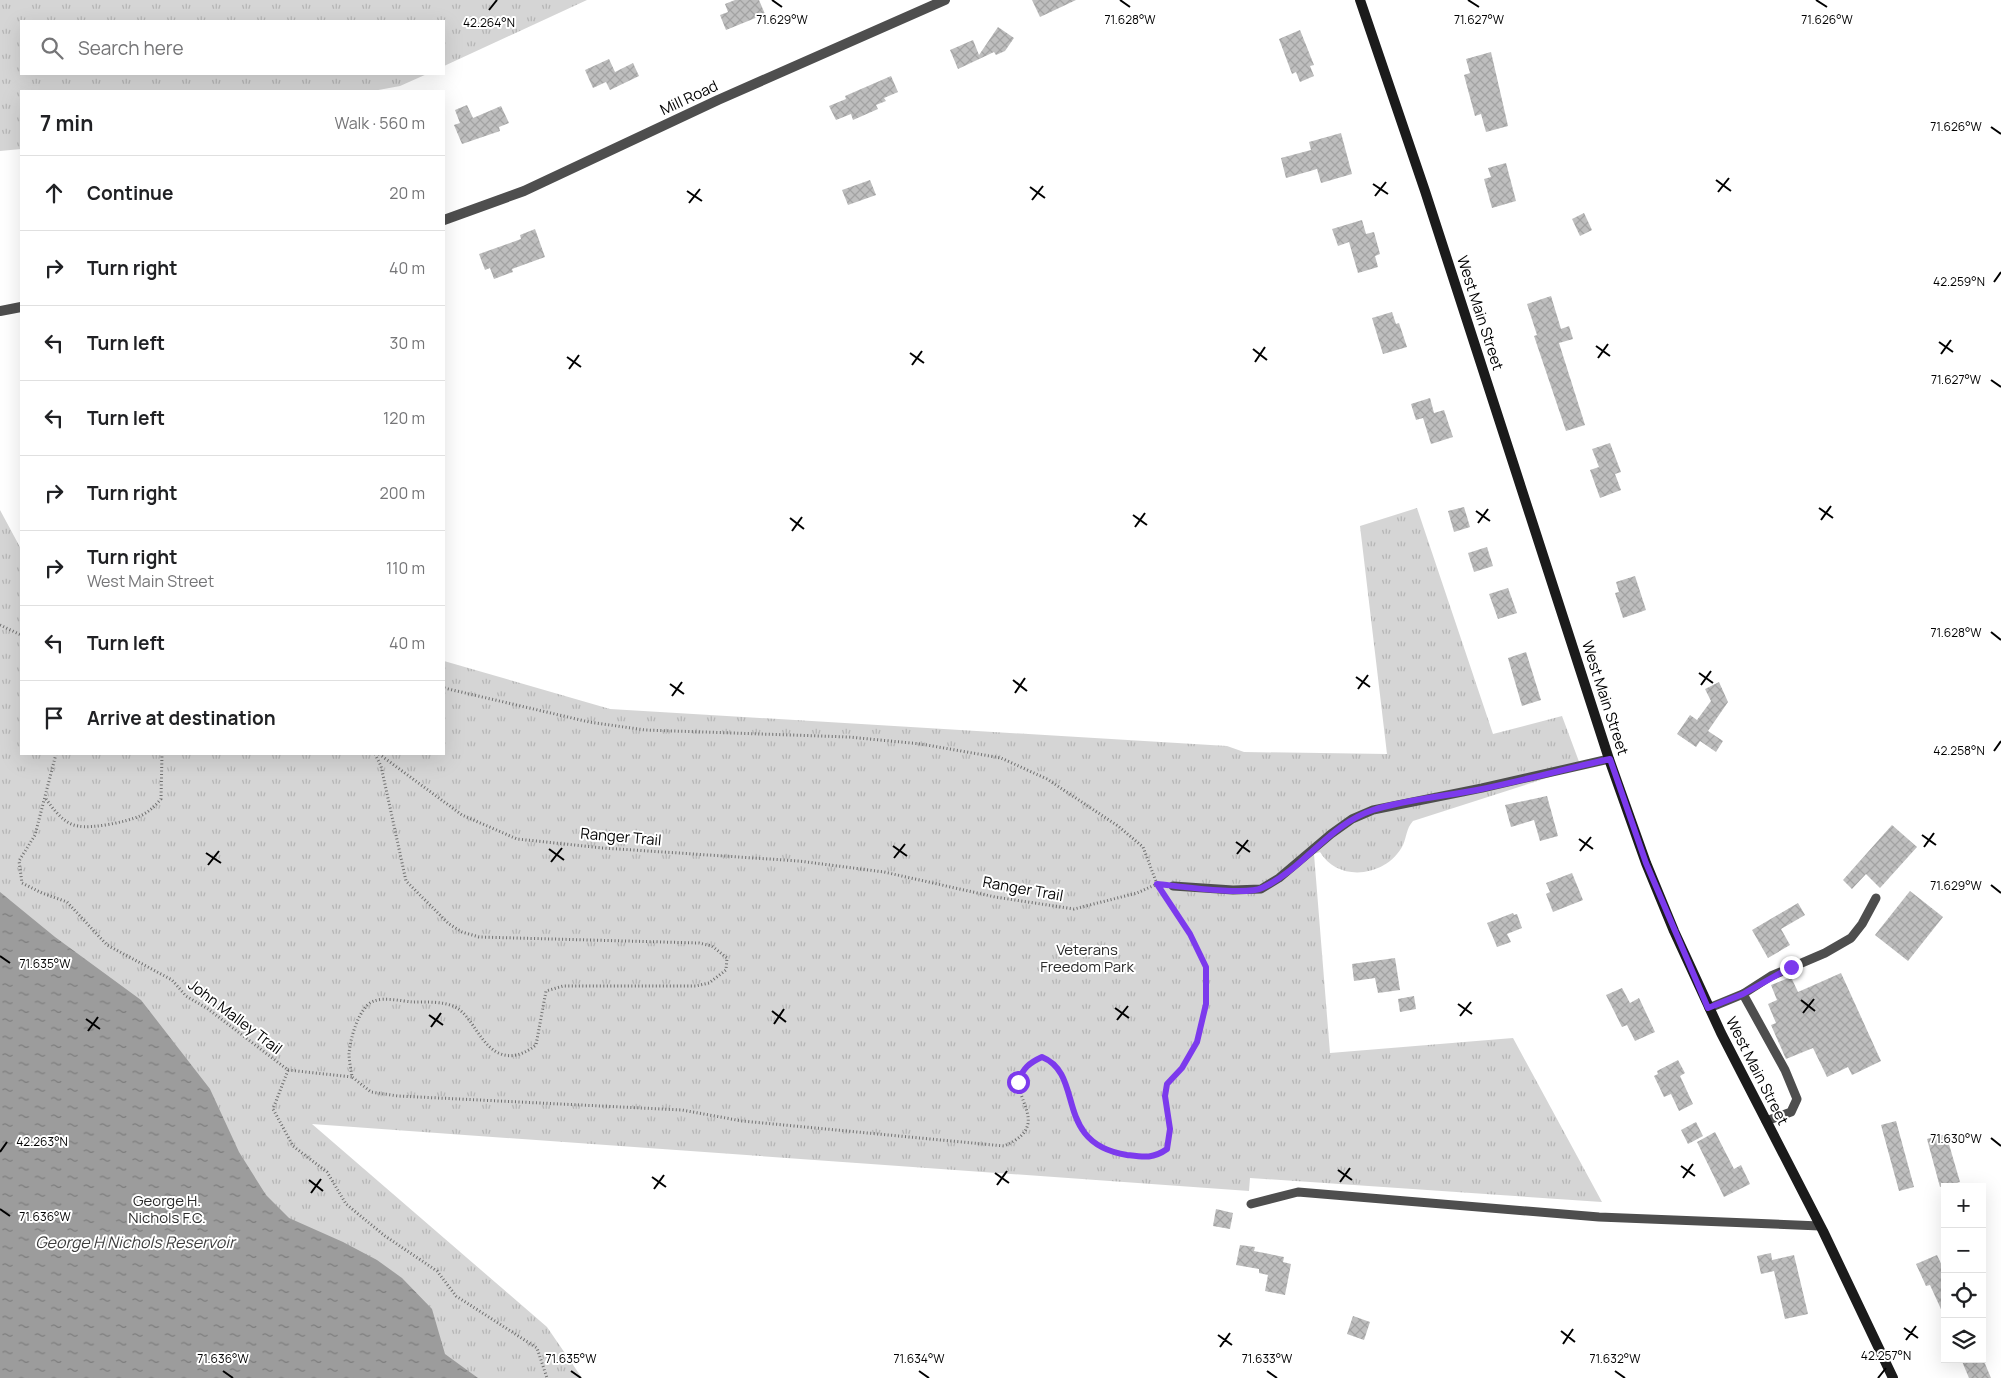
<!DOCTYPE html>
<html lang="en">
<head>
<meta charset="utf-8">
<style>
	:root { --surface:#fff; --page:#f2f2f2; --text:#202124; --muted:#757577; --line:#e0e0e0 }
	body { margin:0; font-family:Manrope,sans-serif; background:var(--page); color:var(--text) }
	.controls { position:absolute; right:15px; bottom:15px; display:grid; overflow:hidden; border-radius:0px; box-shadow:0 5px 20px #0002 }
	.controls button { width:45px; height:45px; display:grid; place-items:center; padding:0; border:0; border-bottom:1px solid var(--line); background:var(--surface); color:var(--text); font:25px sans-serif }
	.stop { position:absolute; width:15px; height:15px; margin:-11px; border:4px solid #7c3aed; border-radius:50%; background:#fff }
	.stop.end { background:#7c3aed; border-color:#fff; box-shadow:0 1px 5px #0008 }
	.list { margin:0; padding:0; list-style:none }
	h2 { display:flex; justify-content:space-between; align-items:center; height:65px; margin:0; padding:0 20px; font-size:21px }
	h2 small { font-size:16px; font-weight:400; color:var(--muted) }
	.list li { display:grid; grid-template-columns:32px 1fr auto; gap:15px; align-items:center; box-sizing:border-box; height:75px; padding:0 20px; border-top:1px solid var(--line) }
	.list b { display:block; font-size:19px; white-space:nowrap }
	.list p { margin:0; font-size:16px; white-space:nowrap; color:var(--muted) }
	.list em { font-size:16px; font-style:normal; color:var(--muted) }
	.icon { flex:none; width:28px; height:28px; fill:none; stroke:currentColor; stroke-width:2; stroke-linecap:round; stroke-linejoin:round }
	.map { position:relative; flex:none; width:2001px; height:1378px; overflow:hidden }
	.search { position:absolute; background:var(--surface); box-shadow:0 5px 20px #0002; left:20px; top:20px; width:425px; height:55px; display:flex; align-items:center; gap:12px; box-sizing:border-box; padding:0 18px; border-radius:0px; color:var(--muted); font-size:19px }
	.panel { position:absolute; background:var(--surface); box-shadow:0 5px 20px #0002; left:20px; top:90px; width:425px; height:665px; border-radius:0px }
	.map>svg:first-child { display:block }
	.park { fill:url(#park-tufts) }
	.water { fill:url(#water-ripples) }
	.building { fill:url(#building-cross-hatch) }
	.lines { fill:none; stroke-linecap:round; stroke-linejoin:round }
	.path { stroke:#707070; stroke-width:3; stroke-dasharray:1 2.5; stroke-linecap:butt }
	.service { stroke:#4e4e4e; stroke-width:9 }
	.tertiary { stroke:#4e4e4e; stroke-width:10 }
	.secondary { stroke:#1b1b1b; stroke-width:10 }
	.route { stroke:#7c3aed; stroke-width:6 }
	.ticks { fill:none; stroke:#000; stroke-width:2 }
	.labels { text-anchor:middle; stroke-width:4; stroke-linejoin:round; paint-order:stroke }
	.street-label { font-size:15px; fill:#000; stroke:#fff }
	.park-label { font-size:15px; fill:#2c2c2c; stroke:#fff }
	.water-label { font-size:16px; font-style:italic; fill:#3d3d3d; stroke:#fff }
	.ticks-label { font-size:12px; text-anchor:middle; fill:#000; stroke:#fff; stroke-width:4; stroke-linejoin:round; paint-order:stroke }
</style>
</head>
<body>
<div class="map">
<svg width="2001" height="1378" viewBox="0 0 2001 1378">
	<defs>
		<pattern id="park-tufts" width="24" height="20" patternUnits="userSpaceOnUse" patternTransform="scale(1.25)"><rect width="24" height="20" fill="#d5d5d5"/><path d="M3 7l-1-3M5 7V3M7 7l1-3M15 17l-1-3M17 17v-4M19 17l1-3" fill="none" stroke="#b5b5b5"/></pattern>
		<pattern id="water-ripples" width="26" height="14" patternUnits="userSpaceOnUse" patternTransform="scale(1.25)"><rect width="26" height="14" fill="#9c9c9c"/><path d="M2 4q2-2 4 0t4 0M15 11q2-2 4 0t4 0" fill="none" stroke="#7d7d7d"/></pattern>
		<pattern id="building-cross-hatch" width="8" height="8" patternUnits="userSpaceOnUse" patternTransform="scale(1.25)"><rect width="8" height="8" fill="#bebebe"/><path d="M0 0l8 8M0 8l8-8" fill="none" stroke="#a2a2a2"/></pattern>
	</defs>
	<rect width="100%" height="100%" fill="#fff"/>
	<g class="park">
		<polygon points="0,0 587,0 444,66 444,21 21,21 21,74 427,74 400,86 373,91 21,91 21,149 0,151"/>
		<path d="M1417,508l76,226 69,-18 19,51 -168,54c-7,8 -6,15 -10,24 -16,32 -65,38 -83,7l-6,2 16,199 183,-15 89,164 -352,-24 -1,13 -937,-67 235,203 35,51h-582v-868l21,39v205h423v-93l166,48 617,37 17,6 143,2 -27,-228z"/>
	</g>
	<polygon class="water" points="0,892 55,937 141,1000 210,1089 239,1152 266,1195 289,1218 343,1242 377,1260 402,1278 432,1309 445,1354 478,1378 0,1378"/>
	<g class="building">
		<polygon points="735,0 759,0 765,14 726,30 720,15 728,12 725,4"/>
		<polygon points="1032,0 1076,0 1040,17"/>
		<polygon points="998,27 1014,38 1005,51 996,55 994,52 958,69 950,50 973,40 979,55"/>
		<polygon points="1300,30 1314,65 1310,66 1314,76 1300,82 1296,72 1292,74 1279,39"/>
		<polygon points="1491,52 1508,126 1486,132 1481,114 1475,116 1464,75 1470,73 1466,59"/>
		<polygon points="609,59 615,72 633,63 639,76 610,90 606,82 593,88 585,70"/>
		<polygon points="891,76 898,92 884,98 886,101 876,105 878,109 853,120 851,114 836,120 829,106 846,99 845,96"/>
		<polygon points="467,105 473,118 501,106 509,123 499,127 500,131 462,144 454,125 460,123 455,110"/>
		<polygon points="1341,133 1352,174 1321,183 1317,169 1286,178 1281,158 1311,150 1309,142"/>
		<polygon points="1506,163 1516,201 1492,208 1484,179 1491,177 1488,168"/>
		<polygon points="870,180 876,195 848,205 842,190"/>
		<polygon points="1584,213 1592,230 1580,236 1572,219"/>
		<polygon points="1362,220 1366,234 1374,232 1380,254 1375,256 1378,267 1358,273 1349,242 1338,246 1332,229"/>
		<polygon points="535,229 545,257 512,269 513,272 494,279 490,268 485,270 479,254 521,239 520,235"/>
		<polygon points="1551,296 1561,329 1569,326 1573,339 1559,343 1585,425 1566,431 1534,336 1537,335 1527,304"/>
		<polygon points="1392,312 1396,324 1399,323 1407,347 1383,354 1372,318"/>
		<polygon points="1430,398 1434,413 1444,410 1453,437 1431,444 1423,418 1416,420 1411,404"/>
		<polygon points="1610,443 1621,472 1615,474 1621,490 1600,498 1590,470 1599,467 1592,449"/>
		<polygon points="1464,507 1470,527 1454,532 1448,511"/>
		<polygon points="1487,547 1493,566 1474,572 1468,553"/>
		<polygon points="1635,576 1646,610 1623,618 1615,593 1619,592 1616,582"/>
		<polygon points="1508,588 1517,613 1498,619 1489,594"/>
		<polygon points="1526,652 1541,700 1522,706 1508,658"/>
		<polygon points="1719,682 1728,702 1708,731 1723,741 1716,752 1700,741 1696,747 1677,734 1690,715 1697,720 1711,701 1705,689"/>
		<polygon points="1547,796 1558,836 1540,841 1534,820 1511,827 1505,805"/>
		<polygon points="1892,825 1917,847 1880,888 1866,874 1852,889 1843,880"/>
		<polygon points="1572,873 1583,900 1553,912 1546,894 1550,892 1546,883"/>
		<polygon points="1910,891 1943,917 1908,961 1875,935"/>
		<polygon points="1798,903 1805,915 1781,929 1790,945 1768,958 1752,930"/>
		<polygon points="1513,913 1514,915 1517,914 1522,928 1507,934 1511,942 1497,947 1487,923"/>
		<polygon points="1395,958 1400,990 1378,993 1375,978 1354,981 1352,964"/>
		<polygon points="1841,973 1881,1061 1852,1075 1848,1067 1827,1077 1813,1048 1786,1059 1771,1025 1776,1023 1768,1004 1777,1000 1771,985 1791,977 1798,992"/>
		<polygon points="1622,988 1630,1003 1639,998 1655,1032 1635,1041 1627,1025 1622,1027 1606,995"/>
		<polygon points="1414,996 1416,1009 1400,1012 1398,999"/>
		<polygon points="1678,1060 1685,1073 1680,1076 1693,1104 1679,1111 1671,1094 1664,1097 1654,1076 1658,1074 1657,1071"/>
		<polygon points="1896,1121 1914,1187 1899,1191 1881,1125"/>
		<polygon points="1696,1122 1703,1136 1688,1144 1681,1130"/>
		<polygon points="1715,1132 1734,1169 1741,1165 1750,1184 1724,1197 1697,1142"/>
		<polygon points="1946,1134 1960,1182 1940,1187 1927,1139"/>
		<polygon points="1216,1209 1233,1213 1230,1229 1213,1226"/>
		<polygon points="1240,1245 1255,1247 1254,1251 1284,1257 1283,1262 1291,1264 1285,1295 1265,1291 1268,1275 1259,1273 1259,1269 1236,1265"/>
		<polygon points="1771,1253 1772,1260 1794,1255 1808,1314 1785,1319 1774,1271 1761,1274 1757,1256"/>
		<polygon points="1937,1255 1945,1272 1945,1318 1930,1285 1926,1286 1916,1264"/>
		<polygon points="1353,1316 1370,1322 1364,1340 1347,1334"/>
		<polygon points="1961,1359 1983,1359 1991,1378 1969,1378"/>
	</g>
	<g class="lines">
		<g class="path">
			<polyline points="0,625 21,635"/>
			<polyline points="56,754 35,835 19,861 22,883 42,893 67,902 107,945 172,980 186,996 208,1009 288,1070 273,1109 293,1146 327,1172 346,1204 385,1236 437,1271 456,1296 537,1348 547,1378"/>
			<path d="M375,754l6,12 25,115 43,43 13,8 17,5 220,6 13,3 15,12 -1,12 -17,13 -13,3h-133l-17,5 -10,54c-9,7 -22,14 -35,9 -20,-7 -27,-35 -44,-46 -12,-7 -31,-6 -45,-6 -10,-1 -28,-5 -38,-1 -15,5 -24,38 -25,53 0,7 2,15 3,23l19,15 27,4 284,14 60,11 262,25c62,-26 -22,-62 38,-89 44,18 10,86 85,98 16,2 26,4 40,-6l3,-20 -5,-33 2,-12 15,-16 15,-26 9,-37v-38l-16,-33 -25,-38"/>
			<polyline points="379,754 462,815 517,839 603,848 799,861 884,872 995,897 1074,909 1137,893 1157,884 1143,847 1118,826 1047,779 1001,758 921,744 849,737 645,730 589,722 444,688"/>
			<path d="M46,799c8,11 18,25 32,27 14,3 48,-4 62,-10 9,-4 15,-10 21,-17l1,-45"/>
			<polyline points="288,1070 352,1077"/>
		</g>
		<g class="service">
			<polyline points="1173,886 1233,890 1261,889 1279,878 1331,834 1352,819 1373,810 1482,788 1609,759"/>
			<polyline points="1743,994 1785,1070 1797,1099 1791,1112 1766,1121"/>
			<polyline points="1709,1008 1743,994 1771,976 1825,953 1851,938 1862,924 1876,898"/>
			<polyline points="1251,1204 1298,1192 1599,1217 1820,1226"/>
		</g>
		<g class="tertiary">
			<polyline points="444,220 524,191 718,100 945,0"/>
			<polyline points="0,311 21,307"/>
		</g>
		<polyline class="secondary" points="1360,0 1425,191 1609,759 1646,863 1674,931 1721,1033 1823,1231 1893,1378"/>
	</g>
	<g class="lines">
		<path class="route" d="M1018,1082c5,-14 11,-19 24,-25 44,18 10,86 85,98 16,2 26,4 40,-6l3,-20 -5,-33 2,-12 15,-16 15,-26 9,-38v-37l-16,-33 -33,-50c21,2 89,12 105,4 42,-19 66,-63 111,-78 30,-10 72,-14 104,-20 44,-9 88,-21 133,-31l36,104 62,145 35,-14 48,-27"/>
	</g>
	<path class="ticks" d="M772,0l10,7M1120,0l10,7M1468,0l11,7M1816,0l11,7M489,10l8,-10M1991,127l10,7M1716,180l15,11M1373,184l15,10M1030,187l15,11M687,191l15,10M1718,192l11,-14M1375,196l11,-14M1032,200l11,-14M689,203l11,-14M1994,282l7,-10M1939,342l14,10M1596,346l14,10M1253,349l14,11M910,353l14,10M1941,354l10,-14M567,357l14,10M1598,358l10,-14M1255,362l10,-15M912,365l10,-14M569,369l10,-14M1991,380l10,7M1819,508l14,10M1476,511l14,10M1133,515l14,10M790,518l14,11M1821,520l10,-14M1478,523l10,-14M1135,527l10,-14M792,531l10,-14M1991,632l10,8M1699,673l14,10M1356,677l14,10M1013,680l14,11M670,684l14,10M1701,685l10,-14M1358,689l10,-14M1015,693l10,-15M672,696l10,-14M1994,751l7,-10M1922,835l14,10M1579,839l14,10M1236,842l14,10M893,846l14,10M1924,847l10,-14M549,849l15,11M1580,851l11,-14M206,853l15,10M1237,854l11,-14M894,858l11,-14M551,862l11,-14M208,865l11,-14M1991,885l10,8M0,956l10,7M1801,1000l14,11M1458,1004l14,10M1115,1008l14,10M772,1011l14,11M1803,1013l11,-14M429,1015l14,10M1460,1016l11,-14M86,1019l14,10M1117,1020l11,-14M774,1024l10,-15M431,1027l10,-14M88,1031l10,-14M1991,1138l10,8M0,1152l7,-10M1681,1166l14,10M1338,1170l14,10M995,1173l14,10M652,1177l14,10M1683,1178l10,-14M309,1180l14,11M1340,1182l10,-14M997,1185l10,-14M654,1189l10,-14M311,1193l10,-14M0,1209l10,7M1904,1328l14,10M1561,1331l14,11M1218,1335l14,10M1906,1340l10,-14M1563,1344l10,-15M1220,1347l10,-14M223,1371l10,7M571,1371l10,7M919,1371l10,7M1267,1371l10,7M1615,1371l10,7M1878,1378l8,-10"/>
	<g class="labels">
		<g class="street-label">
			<text transform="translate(689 98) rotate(-25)" y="5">Mill Road</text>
			<text transform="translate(1480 313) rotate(72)" y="5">West Main Street</text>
			<text transform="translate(1605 698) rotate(72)" y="5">West Main Street</text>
			<text transform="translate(621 837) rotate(5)" y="5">Ranger Trail</text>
			<text transform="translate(1023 889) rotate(10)" y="5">Ranger Trail</text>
			<text transform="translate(235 1017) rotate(37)" y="5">John Malley Trail</text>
			<text transform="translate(1757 1071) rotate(63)" y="5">West Main Street</text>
		</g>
		<g class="park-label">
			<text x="1087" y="955">Veterans<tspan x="1087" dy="17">Freedom Park</tspan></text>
			<text x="167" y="1206">George H.<tspan x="167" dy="17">Nichols F.C.</tspan></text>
		</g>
		<g class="water-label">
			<text x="135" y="1248">George H Nichols Reservoir</text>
		</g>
	</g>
	<g class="ticks-label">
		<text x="1479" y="24">71.627°W</text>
		<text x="1827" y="24">71.626°W</text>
		<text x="782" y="24">71.629°W</text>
		<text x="1130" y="24">71.628°W</text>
		<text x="489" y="27">42.264°N</text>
		<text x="1956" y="131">71.626°W</text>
		<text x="1959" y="286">42.259°N</text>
		<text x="1956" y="384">71.627°W</text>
		<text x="1956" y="637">71.628°W</text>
		<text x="1959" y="755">42.258°N</text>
		<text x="1956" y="890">71.629°W</text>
		<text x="45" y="968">71.635°W</text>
		<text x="1956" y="1143">71.630°W</text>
		<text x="42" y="1146">42.263°N</text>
		<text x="45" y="1221">71.636°W</text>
		<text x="1886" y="1360">42.257°N</text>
		<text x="223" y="1363">71.636°W</text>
		<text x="571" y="1363">71.635°W</text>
		<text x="919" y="1363">71.634°W</text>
		<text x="1267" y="1363">71.633°W</text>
		<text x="1615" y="1363">71.632°W</text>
	</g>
</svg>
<div class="controls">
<button>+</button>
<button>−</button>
<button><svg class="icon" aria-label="locate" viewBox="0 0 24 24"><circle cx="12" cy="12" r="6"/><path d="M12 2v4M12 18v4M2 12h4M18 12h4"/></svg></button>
<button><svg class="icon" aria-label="layers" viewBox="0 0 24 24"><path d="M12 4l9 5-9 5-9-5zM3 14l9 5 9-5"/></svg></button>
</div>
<div class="stop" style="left:1018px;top:1082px"></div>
<div class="stop end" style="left:1791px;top:967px"></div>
<div class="search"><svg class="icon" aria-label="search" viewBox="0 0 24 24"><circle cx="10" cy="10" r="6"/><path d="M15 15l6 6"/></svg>Search here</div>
<section class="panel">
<h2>7 min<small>Walk · 560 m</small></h2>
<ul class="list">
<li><svg class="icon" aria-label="ahead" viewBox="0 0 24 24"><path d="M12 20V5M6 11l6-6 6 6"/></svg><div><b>Continue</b></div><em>20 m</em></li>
<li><svg class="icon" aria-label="right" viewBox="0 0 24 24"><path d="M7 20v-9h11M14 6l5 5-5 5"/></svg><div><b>Turn right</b></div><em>40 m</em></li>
<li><svg class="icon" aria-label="left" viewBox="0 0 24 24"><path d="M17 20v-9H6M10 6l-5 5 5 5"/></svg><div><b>Turn left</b></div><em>30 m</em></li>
<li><svg class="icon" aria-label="left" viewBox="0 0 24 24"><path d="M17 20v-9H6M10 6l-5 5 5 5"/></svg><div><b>Turn left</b></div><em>120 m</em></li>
<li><svg class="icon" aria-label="right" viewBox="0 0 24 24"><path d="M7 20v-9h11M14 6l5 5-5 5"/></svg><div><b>Turn right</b></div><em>200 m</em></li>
<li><svg class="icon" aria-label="right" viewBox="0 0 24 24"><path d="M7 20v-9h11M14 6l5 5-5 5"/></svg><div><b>Turn right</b><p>West Main Street</p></div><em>110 m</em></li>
<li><svg class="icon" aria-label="left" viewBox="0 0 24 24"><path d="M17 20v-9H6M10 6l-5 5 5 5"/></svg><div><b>Turn left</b></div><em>40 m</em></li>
<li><svg class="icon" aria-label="arrive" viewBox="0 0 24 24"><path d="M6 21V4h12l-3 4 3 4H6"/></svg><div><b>Arrive at destination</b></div></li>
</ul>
</section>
</div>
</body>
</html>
